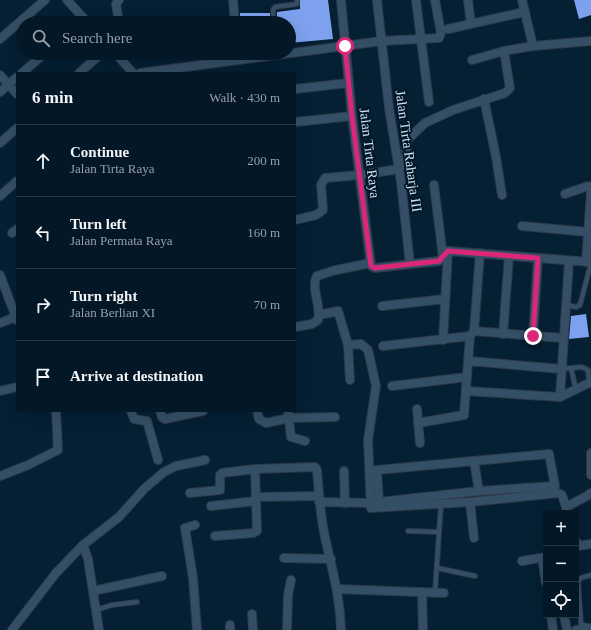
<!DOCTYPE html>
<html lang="en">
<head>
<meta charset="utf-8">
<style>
	:root { --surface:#041726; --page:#122432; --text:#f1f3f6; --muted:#979fa7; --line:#253643 }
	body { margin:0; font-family:Georgia,serif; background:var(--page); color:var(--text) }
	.controls { position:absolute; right:12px; bottom:12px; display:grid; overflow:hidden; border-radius:0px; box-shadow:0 4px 16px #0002 }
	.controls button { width:36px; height:36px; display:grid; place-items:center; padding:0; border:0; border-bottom:1px solid var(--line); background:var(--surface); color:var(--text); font:20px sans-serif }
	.stop { position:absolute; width:12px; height:12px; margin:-9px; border:3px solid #db2777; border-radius:50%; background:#fff }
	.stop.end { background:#db2777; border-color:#fff; box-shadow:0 1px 4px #0008 }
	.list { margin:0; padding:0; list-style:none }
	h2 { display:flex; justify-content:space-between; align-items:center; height:52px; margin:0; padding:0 16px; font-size:17px }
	h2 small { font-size:13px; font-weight:400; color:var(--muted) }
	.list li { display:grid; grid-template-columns:26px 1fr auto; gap:12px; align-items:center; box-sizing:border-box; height:72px; padding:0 16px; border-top:1px solid var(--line) }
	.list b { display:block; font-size:15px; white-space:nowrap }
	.list p { margin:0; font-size:13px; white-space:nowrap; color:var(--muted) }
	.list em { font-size:13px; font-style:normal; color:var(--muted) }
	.icon { flex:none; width:22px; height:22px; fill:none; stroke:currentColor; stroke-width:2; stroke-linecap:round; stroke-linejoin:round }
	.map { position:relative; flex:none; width:591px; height:630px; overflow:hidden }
	.search { position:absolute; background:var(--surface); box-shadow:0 4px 16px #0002; left:16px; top:16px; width:280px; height:44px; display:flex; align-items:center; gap:10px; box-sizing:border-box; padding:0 14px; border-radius:22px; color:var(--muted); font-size:15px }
	.panel { position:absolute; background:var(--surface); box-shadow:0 4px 16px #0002; left:16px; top:72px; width:280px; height:340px; border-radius:0px }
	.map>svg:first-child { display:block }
	.building { fill:#7da1ee }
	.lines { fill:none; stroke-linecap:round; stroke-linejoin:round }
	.lane-casing { stroke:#2e3849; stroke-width:6 }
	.street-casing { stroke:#2e3849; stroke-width:10 }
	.lane { stroke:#344f65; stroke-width:4 }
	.street { stroke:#344f65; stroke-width:8 }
	.route { stroke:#db2777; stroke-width:5 }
	.labels { text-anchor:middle; stroke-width:4; stroke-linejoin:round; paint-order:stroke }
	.street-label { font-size:14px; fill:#d1e1ee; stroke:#001629 }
</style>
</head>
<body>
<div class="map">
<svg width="591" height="630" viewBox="0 0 591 630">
	<rect width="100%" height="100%" fill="#051f33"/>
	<g class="building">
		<polygon points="300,0 328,0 333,39 289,43 289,23 277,23 277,12 300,9"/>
		<polygon points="574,0 591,0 591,15 579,19"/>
		<rect x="240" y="13" width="30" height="10"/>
		<polygon points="586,314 589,337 569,339 571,316"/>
	</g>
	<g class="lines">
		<defs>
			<g id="lane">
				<polyline points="274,23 273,10 275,7 297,4 297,0"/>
				<polyline points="566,305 576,307 580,305 591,263"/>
				<polyline points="571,368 582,367 588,370 589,383"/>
				<polyline points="562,369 571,368 576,390"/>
				<polyline points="408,531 439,532"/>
				<polyline points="437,568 475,576"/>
				<polyline points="435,592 441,504"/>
				<polyline points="96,610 112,605 137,602"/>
				<polyline points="587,626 581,624 578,582 581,578 591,575"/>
			</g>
			<g id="street">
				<polyline points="67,0 88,23"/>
				<polyline points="119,0 116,4 119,23"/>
				<polyline points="233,0 235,23"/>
				<polyline points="341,0 352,116 371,266 375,268 439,261 448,251 591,262"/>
				<polyline points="377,0 389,108 401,182 410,264"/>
				<polyline points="416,0 429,102"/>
				<polyline points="468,0 471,24"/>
				<polyline points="522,0 533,46"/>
				<polyline points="216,23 235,21"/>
				<polyline points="448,29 524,12"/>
				<polyline points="0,39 45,0"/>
				<polyline points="115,53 133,73"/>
				<polyline points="472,60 504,51"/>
				<polyline points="22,73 45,53"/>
				<polyline points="79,73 102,53"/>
				<polyline points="140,73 382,41 439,38 441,33 435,0"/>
				<polyline points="0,75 17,94"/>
				<polyline points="295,89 348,83"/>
				<polyline points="0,92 17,77"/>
				<polyline points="484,99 496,157 502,195"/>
				<polyline points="295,122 352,116"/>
				<polyline points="0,143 17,128"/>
				<polyline points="434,185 443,257"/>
				<polyline points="565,194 588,186 591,187"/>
				<polyline points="0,196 17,181"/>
				<polyline points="295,220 316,215 323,210 321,185 325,178 360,175 399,169 405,160 407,140 425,123 453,110 505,93 510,88 504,51 533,46 591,41"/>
				<polyline points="522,226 588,232"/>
				<polyline points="12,233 17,229"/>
				<polyline points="586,262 591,193"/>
				<polyline points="0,275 17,320"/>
				<polyline points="382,306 445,299"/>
				<polyline points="319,315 338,311 348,345 361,344 368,350 376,386 368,440 371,508 470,502 558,493 562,495 568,513"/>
				<polyline points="0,323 16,317"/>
				<path d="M295,327l17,-3 6,-4c4,-14 -8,-32 -1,-44l15,-5 38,-8"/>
				<polyline points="474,331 480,253"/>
				<polyline points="503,334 509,256"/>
				<polyline points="533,336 538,258"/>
				<polyline points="443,340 448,251"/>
				<polyline points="348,345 350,380"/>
				<polyline points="383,346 470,336 474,331 563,338"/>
				<polyline points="468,361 562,369"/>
				<polyline points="392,386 467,377"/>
				<polyline points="0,391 17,387"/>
				<polyline points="466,391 560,397 591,382"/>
				<polyline points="560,397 569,261"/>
				<polyline points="417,409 420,443"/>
				<polyline points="131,411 134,419 147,421 158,460"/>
				<polyline points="160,411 162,417 165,419 203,411"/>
				<polyline points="257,411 259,419 266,423 289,418 335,417"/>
				<polyline points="288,411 291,437 305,441"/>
				<polyline points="418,423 464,415 470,336"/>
				<polyline points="591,453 591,475"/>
				<polyline points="474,461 479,491"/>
				<polyline points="344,471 345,503"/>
				<polyline points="0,476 28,465 58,450 56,411"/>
				<path d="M190,493l30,-3v-15l2,-2 33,-4 60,-2 2,3c2,23 3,45 8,67 7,33 15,58 16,93"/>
				<polyline points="256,497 319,496"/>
				<polyline points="319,502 370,503 479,491 555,486 549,454 377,470 379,502"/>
				<polyline points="470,502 474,538"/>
				<polyline points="211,506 256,501"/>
				<polyline points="566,507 587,496 591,493"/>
				<polyline points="195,525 185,528 193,578 197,630"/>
				<polyline points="215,536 253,533 257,531 255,469"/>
				<polyline points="576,541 578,546 591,544"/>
				<polyline points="284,558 331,559"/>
				<polyline points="542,558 546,583"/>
				<polyline points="522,561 546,557"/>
				<polyline points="338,589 444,593"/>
				<polyline points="93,591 162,576"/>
				<polyline points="422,592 423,630"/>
				<polyline points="252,614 253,630"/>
				<polyline points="551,615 553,630"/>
				<polyline points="564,615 567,630"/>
				<polyline points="230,625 230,630"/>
				<polyline points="12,630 56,573 83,545"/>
				<polyline points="99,630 88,559 83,545 119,517 144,489 164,472 176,466 205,460"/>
				<polyline points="287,630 288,595 291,580"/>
				<polyline points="576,630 591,628"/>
			</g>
		</defs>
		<use href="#lane" class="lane-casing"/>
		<use href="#street" class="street-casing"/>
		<use href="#lane" class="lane"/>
		<use href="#street" class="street"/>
	</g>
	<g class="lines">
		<polyline class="route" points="345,46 352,116 371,266 375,268 439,261 448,251 538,258 533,336"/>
	</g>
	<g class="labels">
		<g class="street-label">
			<text transform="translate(409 151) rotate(82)" y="5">Jalan Tirta Raharja III</text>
			<text transform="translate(370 153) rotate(83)" y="5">Jalan Tirta Raya</text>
		</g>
	</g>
</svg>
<div class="controls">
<button>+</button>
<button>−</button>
<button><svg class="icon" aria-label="locate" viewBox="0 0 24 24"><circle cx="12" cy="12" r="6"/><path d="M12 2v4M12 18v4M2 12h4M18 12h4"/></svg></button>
</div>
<div class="stop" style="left:345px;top:46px"></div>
<div class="stop end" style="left:533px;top:336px"></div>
<div class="search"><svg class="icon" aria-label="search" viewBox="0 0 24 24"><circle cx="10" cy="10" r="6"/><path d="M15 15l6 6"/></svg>Search here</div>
<section class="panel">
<h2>6 min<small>Walk · 430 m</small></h2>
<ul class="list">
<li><svg class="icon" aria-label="ahead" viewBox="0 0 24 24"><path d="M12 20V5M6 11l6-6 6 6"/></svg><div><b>Continue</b><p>Jalan Tirta Raya</p></div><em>200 m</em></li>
<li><svg class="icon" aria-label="left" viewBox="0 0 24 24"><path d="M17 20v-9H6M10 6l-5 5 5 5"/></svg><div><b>Turn left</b><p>Jalan Permata Raya</p></div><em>160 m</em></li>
<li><svg class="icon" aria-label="right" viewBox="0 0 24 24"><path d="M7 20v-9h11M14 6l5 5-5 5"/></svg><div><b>Turn right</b><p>Jalan Berlian XI</p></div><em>70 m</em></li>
<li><svg class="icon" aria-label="arrive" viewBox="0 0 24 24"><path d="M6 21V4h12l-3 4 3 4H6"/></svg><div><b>Arrive at destination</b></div></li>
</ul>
</section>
</div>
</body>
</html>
